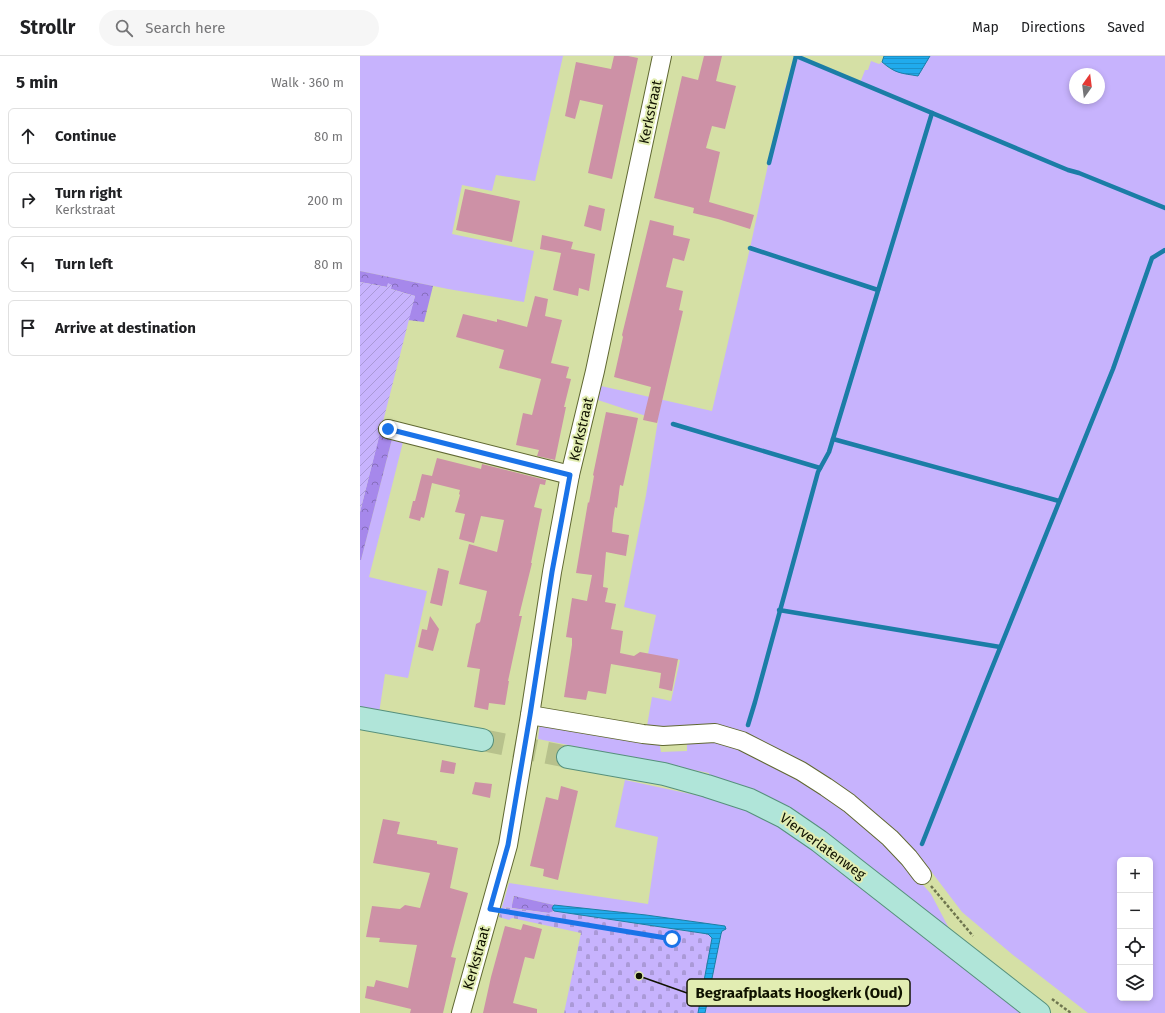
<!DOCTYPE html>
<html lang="en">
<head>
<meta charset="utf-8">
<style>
	:root { --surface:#fff; --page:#f6f6f6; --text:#202124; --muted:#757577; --line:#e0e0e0 }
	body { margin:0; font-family:"Fira Sans",sans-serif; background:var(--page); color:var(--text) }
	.controls { position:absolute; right:12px; bottom:12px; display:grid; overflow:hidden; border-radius:6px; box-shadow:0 2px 6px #0003 }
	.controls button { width:36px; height:36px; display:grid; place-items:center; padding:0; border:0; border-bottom:1px solid var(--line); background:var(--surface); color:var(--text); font:20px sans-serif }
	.compass { position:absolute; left:709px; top:12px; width:36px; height:36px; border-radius:50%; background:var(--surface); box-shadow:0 2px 6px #0003; rotate:14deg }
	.stop { position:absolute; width:12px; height:12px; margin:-9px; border:3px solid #1a73e8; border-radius:50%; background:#fff }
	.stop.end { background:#1a73e8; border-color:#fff; box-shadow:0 1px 4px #0008 }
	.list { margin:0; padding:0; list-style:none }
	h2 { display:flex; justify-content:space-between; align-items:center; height:52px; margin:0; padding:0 16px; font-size:17px }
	h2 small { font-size:13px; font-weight:400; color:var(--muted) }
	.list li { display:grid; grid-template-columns:26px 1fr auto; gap:12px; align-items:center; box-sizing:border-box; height:56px; margin:0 8px 8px; padding:0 8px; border:1px solid var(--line); border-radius:6px }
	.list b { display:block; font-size:15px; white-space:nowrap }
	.list p { margin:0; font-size:13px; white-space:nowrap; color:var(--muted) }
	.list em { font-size:13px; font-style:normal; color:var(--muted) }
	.icon { flex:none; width:22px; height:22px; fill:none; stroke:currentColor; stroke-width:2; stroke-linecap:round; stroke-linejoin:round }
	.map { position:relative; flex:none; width:805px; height:957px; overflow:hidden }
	header { display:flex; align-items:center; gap:24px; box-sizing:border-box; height:56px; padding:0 20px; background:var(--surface); border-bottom:1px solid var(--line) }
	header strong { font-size:19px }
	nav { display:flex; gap:22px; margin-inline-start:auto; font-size:14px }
	.search { width:280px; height:36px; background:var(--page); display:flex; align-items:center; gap:10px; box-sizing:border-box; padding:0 14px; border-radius:22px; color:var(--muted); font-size:15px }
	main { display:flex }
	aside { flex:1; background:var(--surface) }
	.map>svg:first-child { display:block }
	.grass { fill:#c7b3fd; fill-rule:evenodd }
	.forest { fill:url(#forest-crowns) }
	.cemetery { fill:url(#cemetery-stones) }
	.garden { fill:url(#garden-furrows) }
	.water { fill:url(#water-rules); stroke:#1b7da6 }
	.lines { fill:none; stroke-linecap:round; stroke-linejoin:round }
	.stream { stroke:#1b7da6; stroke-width:4.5 }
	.building { fill:#cd91a6 }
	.major-tunnel { stroke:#b7c18c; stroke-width:22; stroke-dasharray:22 11; stroke-linecap:butt }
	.minor-casing { stroke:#606832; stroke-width:20 }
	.major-casing { stroke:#56907c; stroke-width:24 }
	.path { stroke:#6e754f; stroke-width:2.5; stroke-dasharray:3 2; stroke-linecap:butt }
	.minor { stroke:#fff; stroke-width:18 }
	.major { stroke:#b0e5d9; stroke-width:22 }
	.route { stroke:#1a73e8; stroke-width:5 }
	.labels { text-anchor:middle; stroke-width:4; stroke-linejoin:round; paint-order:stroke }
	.street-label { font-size:14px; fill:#101200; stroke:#e2edb2 }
	.leader { fill:none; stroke:#101200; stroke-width:1.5 }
	.callout-dot { fill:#101200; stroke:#e2edb2; stroke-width:1.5 }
	.callout { fill:#e2edb2; stroke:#101200; stroke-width:1.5 }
	.callout-label { font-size:15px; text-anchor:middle; font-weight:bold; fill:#101200 }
</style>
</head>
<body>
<header>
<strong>Strollr</strong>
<div class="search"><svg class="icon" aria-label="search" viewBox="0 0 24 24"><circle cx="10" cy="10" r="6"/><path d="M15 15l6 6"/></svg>Search here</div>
<nav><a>Map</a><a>Directions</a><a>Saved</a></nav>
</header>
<main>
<aside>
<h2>5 min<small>Walk · 360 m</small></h2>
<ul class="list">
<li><svg class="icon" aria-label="ahead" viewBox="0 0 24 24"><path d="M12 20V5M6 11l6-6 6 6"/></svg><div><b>Continue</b></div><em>80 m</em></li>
<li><svg class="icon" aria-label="right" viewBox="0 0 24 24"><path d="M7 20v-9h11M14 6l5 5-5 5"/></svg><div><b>Turn right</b><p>Kerkstraat</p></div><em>200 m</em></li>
<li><svg class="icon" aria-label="left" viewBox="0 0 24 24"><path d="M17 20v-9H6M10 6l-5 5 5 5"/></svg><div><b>Turn left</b></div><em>80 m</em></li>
<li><svg class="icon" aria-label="arrive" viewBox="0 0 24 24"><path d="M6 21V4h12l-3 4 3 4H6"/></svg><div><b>Arrive at destination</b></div></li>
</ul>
</aside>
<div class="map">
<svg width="805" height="957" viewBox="0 0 805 957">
	<defs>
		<pattern id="forest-crowns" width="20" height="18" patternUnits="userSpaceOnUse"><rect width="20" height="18" fill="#a688eb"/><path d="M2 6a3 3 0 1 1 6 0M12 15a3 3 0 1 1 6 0" fill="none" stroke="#866ebc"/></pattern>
		<pattern id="cemetery-stones" width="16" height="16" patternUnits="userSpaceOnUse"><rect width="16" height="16" fill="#c7b3fd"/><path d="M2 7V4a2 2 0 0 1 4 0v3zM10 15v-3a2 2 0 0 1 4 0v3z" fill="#aa99d7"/></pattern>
		<pattern id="garden-furrows" width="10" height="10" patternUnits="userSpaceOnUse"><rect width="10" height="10" fill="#c7b3fd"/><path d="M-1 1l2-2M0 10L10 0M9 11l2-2" fill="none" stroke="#aa99d7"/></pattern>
		<pattern id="water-rules" width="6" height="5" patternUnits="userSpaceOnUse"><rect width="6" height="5" fill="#20abed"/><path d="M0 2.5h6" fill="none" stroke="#1c92c9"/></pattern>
	</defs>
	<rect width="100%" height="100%" fill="#d5e0a5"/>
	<g class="grass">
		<polygon points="0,0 203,0 175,125 136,119 132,135 102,129 92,178 174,195 164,246 88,233 0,215"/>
		<path d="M436,0l64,27 5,-13h3l3,-9 8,3 3,-2 8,7 27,7 13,-20h235v957h-77l-75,-58 -51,-43 -41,-54 -6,-1 -103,-85 -133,-43 -32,-3 5,-29 19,4 9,-41 -32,-6 8,-39 -32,-8 22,-112 12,-75 -60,-20 3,-14 111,25 38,-163 34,-157zM715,18h24v24h-24zM760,804h30v138h-30z"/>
		<polygon points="33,379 44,382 9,521 67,535 48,622 25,618 19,657 0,654 0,504 1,504"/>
		<polygon points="180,666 299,685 301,696 327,695 327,683 351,682 414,707 496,760 557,822 571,838 592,878 349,719 349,717 178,683"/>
		<polygon points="265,724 368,746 408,763 431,776 665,957 345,957 361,878 365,870 286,859 194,849 154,840 153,842 152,852 142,851 149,827 288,848 298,781 255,771"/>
	</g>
	<g class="forest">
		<polygon points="0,215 73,230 64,266 48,264 55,240 31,233 28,228 27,231 0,226"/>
		<polygon points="20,376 33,379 1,504 0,504 0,456"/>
		<polygon points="154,840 194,849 192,852 194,855 189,857 152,852 152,849"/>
	</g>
	<polygon class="cemetery" points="142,851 189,857 194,855 348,878 352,882 338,957 204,957 221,877 152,862 149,864 139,861"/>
	<polygon class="garden" points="0,226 27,231 28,227 32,229 31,233 55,240 0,456"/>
	<g class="water">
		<path d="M524,0h46l-12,20c-17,-3 -22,-2 -36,-14z"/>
		<polygon points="194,849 286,859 365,870 366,873 362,875 361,878 345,957 338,957 352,882 348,878 194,855 192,852"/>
	</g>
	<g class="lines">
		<g class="stream">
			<polyline points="436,0 708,114 719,117 805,152"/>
			<polyline points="409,107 436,0"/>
			<polyline points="390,192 518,234"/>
			<polyline points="313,368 460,412"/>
			<polyline points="473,383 699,445"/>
			<polyline points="419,554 640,591"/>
			<polyline points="388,669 395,646 458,416 469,396 572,57"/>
			<polyline points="562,788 625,629 753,313 792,202 805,194"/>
		</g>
	</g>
	<g class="building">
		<polygon points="254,0 268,0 278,2 252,123 228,117 243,49 220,44 215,63 205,60 216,6 251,13"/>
		<polygon points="344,0 362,0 356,25 376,30 365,73 352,70 346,92 360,96 349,146 394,159 390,173 358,163 333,157 334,152 294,142 322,20 338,24"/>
		<polygon points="105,133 160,145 152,186 96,174"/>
		<polygon points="229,149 245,153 241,175 224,170"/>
		<polygon points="290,164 314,170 313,179 330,183 324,205 313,202 306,231 323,235 319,254 323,255 297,367 283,364 291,331 254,321 263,281 262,279"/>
		<polygon points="182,179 213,186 211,193 235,198 229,235 219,232 218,240 193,234 201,197 180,193"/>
		<polygon points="175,240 188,243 185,260 202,264 191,307 209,311 206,322 211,323 204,351 206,351 195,404 177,400 179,394 156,389 163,357 172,359 181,323 139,312 144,294 96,281 103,258 137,266 137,263 167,271"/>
		<polygon points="246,356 278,362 263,430 260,429 257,452 255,451 253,464 252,476 269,479 266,500 246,496 243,531 248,532 245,546 256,548 251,573 263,575 260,597 274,600 280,596 318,603 312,635 299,632 301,617 251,608 246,638 228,635 226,644 204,641 212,589 212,582 206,581 212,542 227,545 232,519 216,517 228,446 229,447 234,420 233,419"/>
		<polygon points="77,402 121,413 122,408 186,424 185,429 180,428 174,451 182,453 171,507 172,507 159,560 162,560 148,625 149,625 145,649 129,647 128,654 114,651 120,613 107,611 116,568 120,566 127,535 99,528 109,488 137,496 144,464 121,460 114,487 99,483 105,458 95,456 100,439 99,438 100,434 72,427 64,462 61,461 60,465 49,462 53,445 55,445 62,418 72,420"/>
		<polygon points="78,512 89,515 82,550 70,547"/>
		<polygon points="70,560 79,573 73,595 58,591 62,573 67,574"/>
		<polygon points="82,704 96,707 94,718 80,716"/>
		<polygon points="115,726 132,728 130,742 112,738"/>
		<polygon points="201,730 218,735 198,824 183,820 184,813 170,810 186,741 198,744"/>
		<polygon points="23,763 40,766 37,778 77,785 77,788 98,792 90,832 108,837 91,901 96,902 83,957 50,957 51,953 5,942 7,930 14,931 16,924 48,932 57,889 19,886 20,882 6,881 12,850 40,853 45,849 60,852 70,817 13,807"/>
		<polygon points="163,868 182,873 174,903 165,901 153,947 177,953 177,957 123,957 131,921 145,870 161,874"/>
	</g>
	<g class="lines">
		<polyline class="major-tunnel" points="122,684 208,701"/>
		<defs>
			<g id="minor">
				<polyline points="28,373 210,419"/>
				<polyline points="170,659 283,678 303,680 355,677 382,685 441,715 466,731 489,747 530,782 549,802 562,819"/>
				<polyline points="101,957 148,789 170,659 192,516 210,419 235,315 302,0"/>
			</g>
			<g id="major">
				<polyline points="0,662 122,684"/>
				<polyline points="208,701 304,718 347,730 390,744 424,761 459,785 679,957"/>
			</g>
		</defs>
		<use href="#minor" class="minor-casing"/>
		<use href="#major" class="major-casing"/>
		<g class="path">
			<polyline points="571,830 613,880"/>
			<polyline points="146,856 312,883"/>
			<polyline points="692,943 711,957"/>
		</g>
		<use href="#minor" class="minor"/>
		<use href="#major" class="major"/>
	</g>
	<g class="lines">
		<polyline class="route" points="28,373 210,419 192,516 170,659 148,789 130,853 312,883"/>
	</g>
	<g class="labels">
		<g class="street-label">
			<text transform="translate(290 56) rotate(-78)" y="5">Kerkstraat</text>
			<text transform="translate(221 373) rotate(-77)" y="5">Kerkstraat</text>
			<text transform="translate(463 790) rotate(36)" y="5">Vierverlatenweg</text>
			<text transform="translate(116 902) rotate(-74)" y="5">Kerkstraat</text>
		</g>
	</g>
	<path class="leader" d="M279 920L327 937"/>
	<circle class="callout-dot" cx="279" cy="920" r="4"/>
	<rect class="callout" x="327" y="923" width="223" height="27" rx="4"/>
	<g class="callout-label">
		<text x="439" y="942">Begraafplaats Hoogkerk (Oud)</text>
	</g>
</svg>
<div class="controls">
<button>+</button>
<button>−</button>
<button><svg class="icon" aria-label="locate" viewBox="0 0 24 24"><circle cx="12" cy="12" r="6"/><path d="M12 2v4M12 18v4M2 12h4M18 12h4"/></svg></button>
<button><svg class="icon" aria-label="layers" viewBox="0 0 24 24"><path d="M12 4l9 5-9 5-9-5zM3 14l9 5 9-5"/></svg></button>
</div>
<svg class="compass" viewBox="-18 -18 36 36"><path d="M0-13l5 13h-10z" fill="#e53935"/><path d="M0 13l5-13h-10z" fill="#757577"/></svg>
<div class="stop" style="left:312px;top:883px"></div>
<div class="stop end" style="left:28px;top:373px"></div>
</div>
</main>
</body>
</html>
